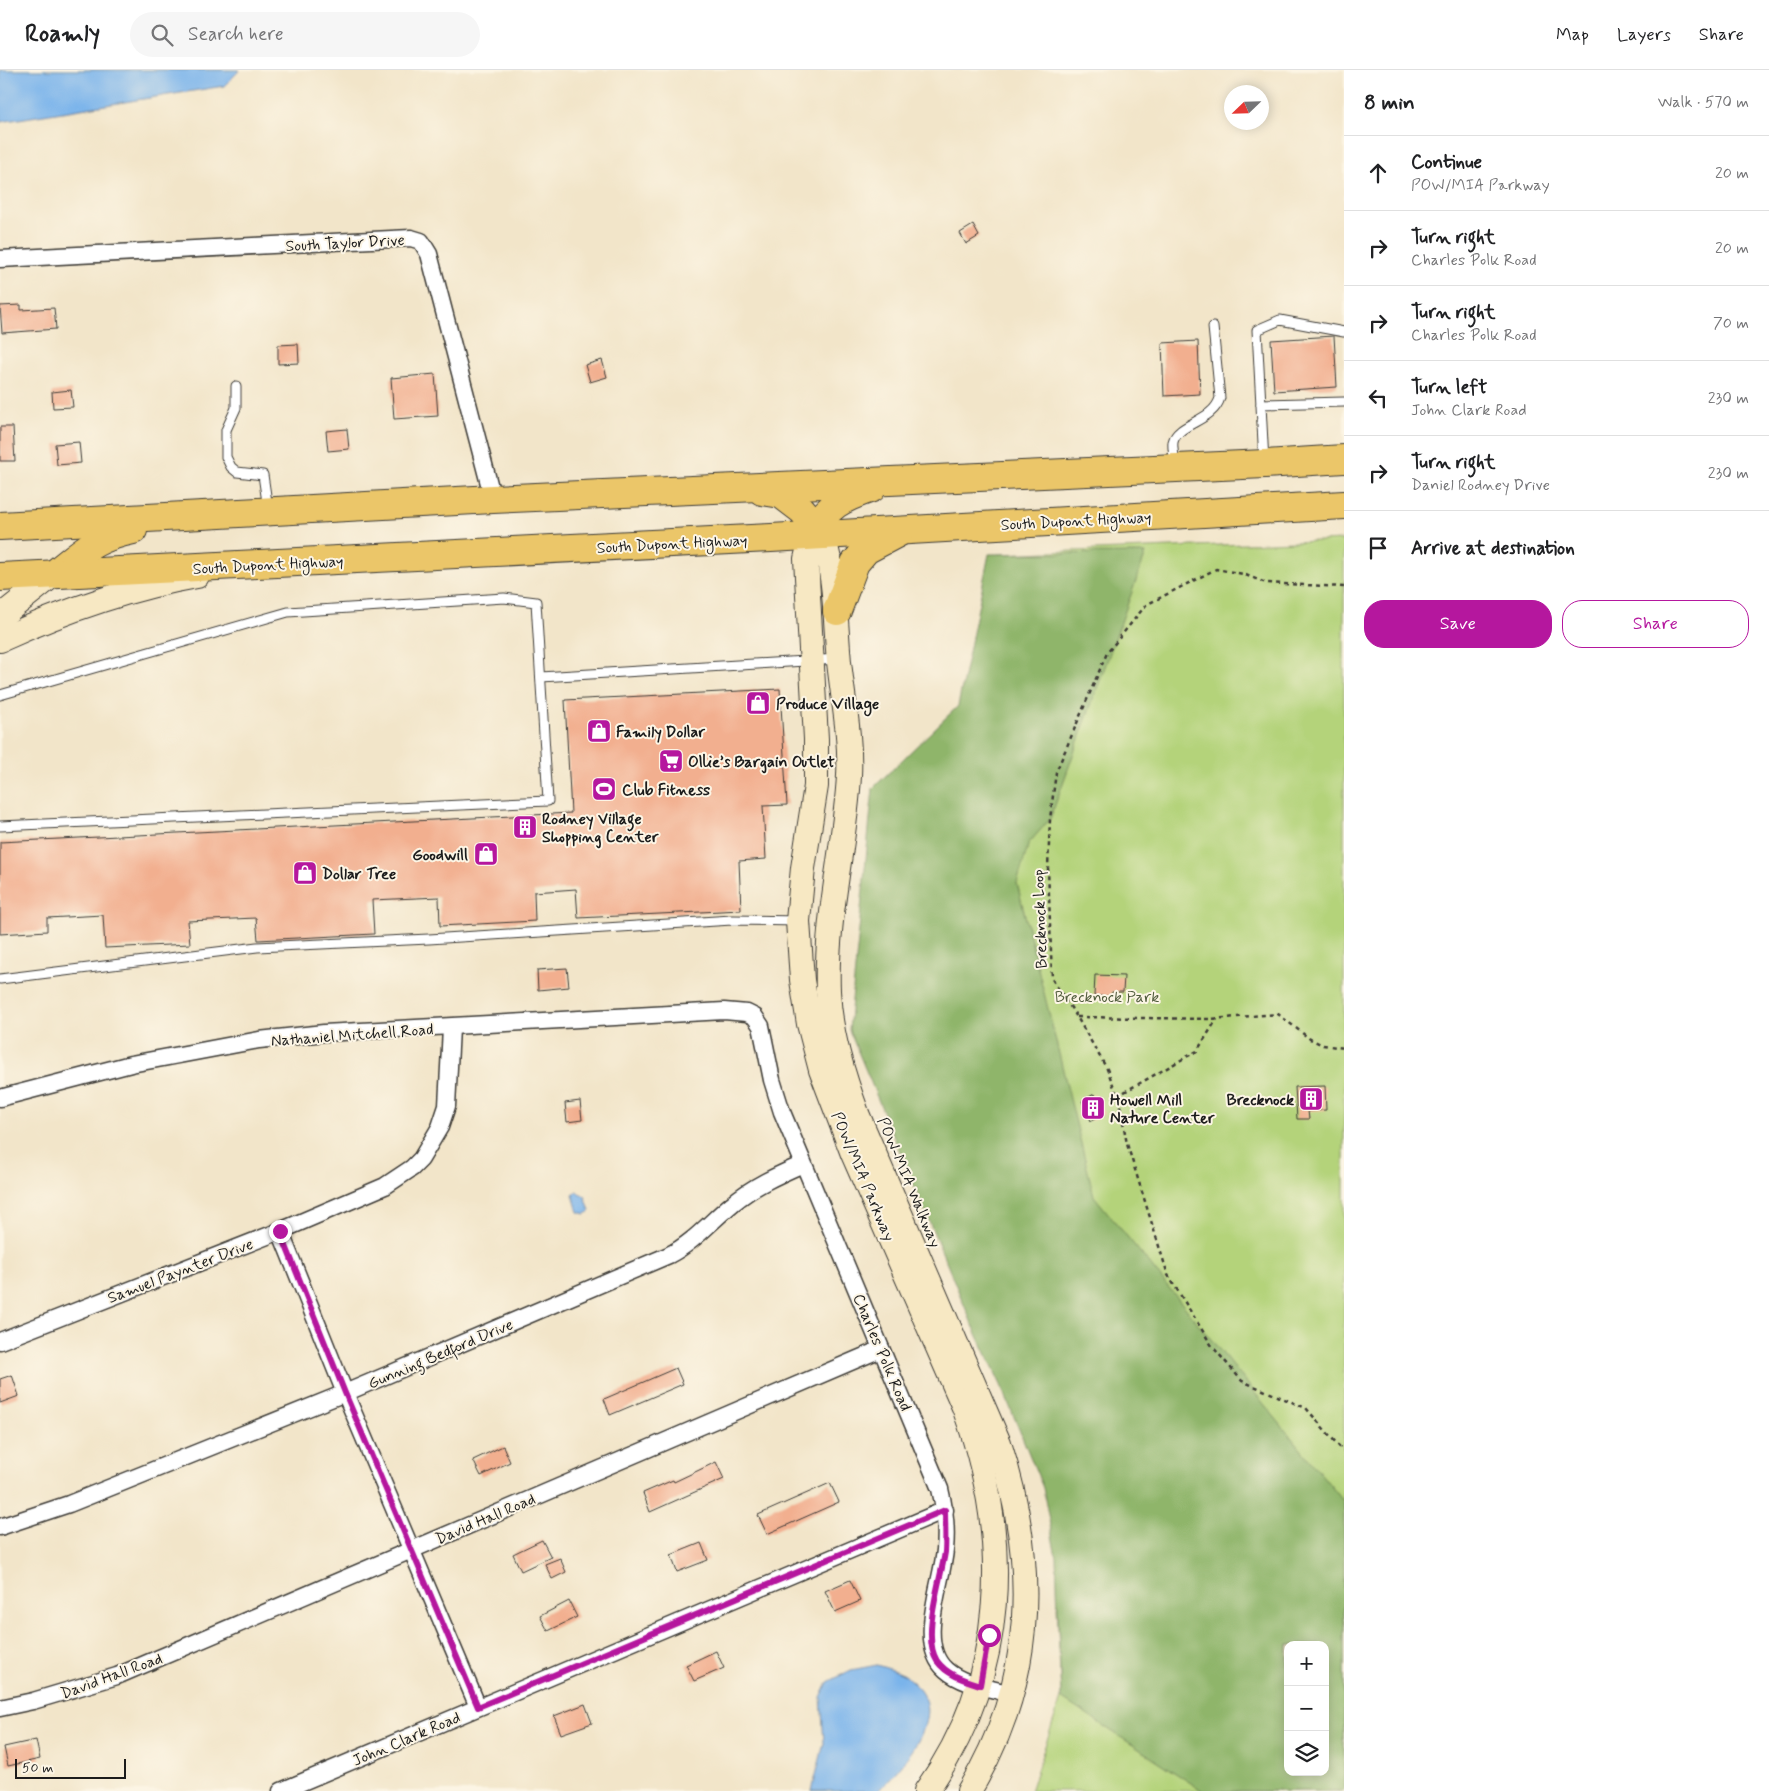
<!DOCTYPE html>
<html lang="en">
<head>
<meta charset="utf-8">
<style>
	:root { --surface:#fff; --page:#f6f6f6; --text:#202124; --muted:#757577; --line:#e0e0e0; --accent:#b5179e }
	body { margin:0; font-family:Mynerve,sans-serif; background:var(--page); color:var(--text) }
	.controls { position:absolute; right:15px; bottom:15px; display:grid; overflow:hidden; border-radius:10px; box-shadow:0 2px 12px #0003 }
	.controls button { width:45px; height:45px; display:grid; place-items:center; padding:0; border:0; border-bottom:1px solid var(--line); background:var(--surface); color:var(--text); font:25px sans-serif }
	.compass { position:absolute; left:1224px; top:15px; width:45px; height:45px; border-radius:50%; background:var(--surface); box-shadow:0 2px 12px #0003; rotate:247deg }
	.scale { position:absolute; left:15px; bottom:12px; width:111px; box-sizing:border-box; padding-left:5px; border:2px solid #1c1c1c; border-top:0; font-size:14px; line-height:18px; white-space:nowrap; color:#1c1c1c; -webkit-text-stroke:4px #fcf5e5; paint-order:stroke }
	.stop { position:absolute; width:15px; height:15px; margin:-11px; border:4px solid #b5179e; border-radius:50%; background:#fff }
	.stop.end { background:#b5179e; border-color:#fff; box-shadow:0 1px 5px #0008 }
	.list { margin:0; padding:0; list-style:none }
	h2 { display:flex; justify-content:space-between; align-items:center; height:65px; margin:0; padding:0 20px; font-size:21px }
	h2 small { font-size:16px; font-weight:400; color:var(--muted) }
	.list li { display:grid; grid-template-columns:32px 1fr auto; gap:15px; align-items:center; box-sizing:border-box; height:75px; padding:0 20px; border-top:1px solid var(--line) }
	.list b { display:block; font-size:19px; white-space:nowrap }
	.list p { margin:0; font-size:16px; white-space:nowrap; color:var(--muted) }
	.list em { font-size:16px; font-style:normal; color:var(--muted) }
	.actions { display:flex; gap:10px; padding:15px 20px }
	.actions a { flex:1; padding:11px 0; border:1px solid var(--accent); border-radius:20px; text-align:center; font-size:18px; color:var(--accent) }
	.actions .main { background:var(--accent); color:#fff }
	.icon { flex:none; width:28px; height:28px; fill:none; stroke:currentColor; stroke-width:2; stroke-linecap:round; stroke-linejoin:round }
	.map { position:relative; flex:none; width:1344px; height:1721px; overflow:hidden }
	header { display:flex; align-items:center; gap:30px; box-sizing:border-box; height:70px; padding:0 25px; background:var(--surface); border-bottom:1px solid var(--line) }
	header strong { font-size:24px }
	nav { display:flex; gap:28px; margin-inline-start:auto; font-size:18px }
	.search { width:350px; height:45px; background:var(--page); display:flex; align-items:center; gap:12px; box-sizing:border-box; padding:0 18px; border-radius:28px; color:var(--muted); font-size:19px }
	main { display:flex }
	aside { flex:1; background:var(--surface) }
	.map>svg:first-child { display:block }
	.green { fill:#b4d37a; stroke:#68784b; fill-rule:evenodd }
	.forest { fill:#8fb56a; stroke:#566843; fill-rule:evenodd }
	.water { fill:#7ab4eb; stroke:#4b6884 }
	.building { fill:#f2af8f }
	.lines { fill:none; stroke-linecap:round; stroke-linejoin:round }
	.lane-casing { stroke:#3c3a36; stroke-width:11 }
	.street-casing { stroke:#3c3a36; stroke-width:19 }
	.secondary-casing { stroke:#3c3a36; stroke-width:26 }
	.highway-casing { stroke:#3c3a36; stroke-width:30 }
	.path { stroke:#3c3a36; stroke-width:2.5; stroke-dasharray:4 4; stroke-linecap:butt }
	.lane { stroke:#fff; stroke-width:9 }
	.street { stroke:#fff; stroke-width:16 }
	.secondary { stroke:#f7e8c3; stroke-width:24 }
	.highway { stroke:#ebc669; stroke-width:28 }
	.route { stroke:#b5179e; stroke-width:6 }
	.labels { text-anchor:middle; stroke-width:4; stroke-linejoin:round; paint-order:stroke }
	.street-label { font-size:16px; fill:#1c1c1c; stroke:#fcf5e5 }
	.poi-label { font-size:16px; font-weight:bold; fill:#1c1c1c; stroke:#fcf5e5; text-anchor:start }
	.park-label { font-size:16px; fill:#515c3d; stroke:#fcf5e5 }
</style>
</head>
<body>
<header>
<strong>Roamly</strong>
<div class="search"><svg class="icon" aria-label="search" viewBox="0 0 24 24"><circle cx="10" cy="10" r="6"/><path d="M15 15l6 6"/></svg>Search here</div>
<nav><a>Map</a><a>Layers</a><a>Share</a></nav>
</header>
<main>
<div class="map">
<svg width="1344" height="1721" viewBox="0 0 1344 1721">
	<rect width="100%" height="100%" fill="#fcf5e5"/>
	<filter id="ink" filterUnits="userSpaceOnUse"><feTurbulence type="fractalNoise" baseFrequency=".02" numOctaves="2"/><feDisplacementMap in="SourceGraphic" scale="10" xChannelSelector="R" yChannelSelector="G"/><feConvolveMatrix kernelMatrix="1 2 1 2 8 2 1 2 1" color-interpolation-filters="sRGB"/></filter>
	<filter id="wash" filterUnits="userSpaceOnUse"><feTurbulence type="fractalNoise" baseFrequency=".0096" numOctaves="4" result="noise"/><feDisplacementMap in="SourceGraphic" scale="20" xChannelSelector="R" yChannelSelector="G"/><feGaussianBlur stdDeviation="1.12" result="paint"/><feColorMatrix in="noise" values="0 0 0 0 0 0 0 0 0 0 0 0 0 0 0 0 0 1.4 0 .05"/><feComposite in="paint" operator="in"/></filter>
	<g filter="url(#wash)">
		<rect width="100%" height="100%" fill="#f2e5c9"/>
		<path class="green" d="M1344,470v1251h-314l31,-93 -4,-92 109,-68 -205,-826 38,-158zM1288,1575h37v127h-37z"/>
		<path class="forest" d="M1146,483l-96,266 -21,24 -12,40 77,313 250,306v289h-141l-142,-93 -5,-141 -13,-69 -42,-103 -31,-66 -121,-289 24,-242 85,-82 31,-152zM1288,1575h37v127h-37z"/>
		<g class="water">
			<polygon points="0,0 240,0 224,16 0,52"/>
			<polygon points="577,1122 585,1126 590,1141 586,1144 578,1142 573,1125"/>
			<path d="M877,1595c8,3 18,5 26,9 5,2 9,9 14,13 30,31 -16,81 -39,104h-66l12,-48 -3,-46 7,-15 23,-12z"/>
		</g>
		<g id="blocks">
			<g class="building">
				<polygon points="973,155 979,166 966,174 960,163"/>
				<polygon points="21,235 21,240 54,238 56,259 2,263 0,236"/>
				<polygon points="1334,266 1337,317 1274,321 1271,270"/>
				<polygon points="1198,271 1200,324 1164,326 1162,273"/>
				<polygon points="298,274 299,293 278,294 278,275"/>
				<polygon points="602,290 607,307 590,312 585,295"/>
				<polygon points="435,304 438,346 394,349 391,308"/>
				<polygon points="71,320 73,337 53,338 52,322"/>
				<polygon points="0,357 13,357 15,391 0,391"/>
				<polygon points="347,359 349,379 328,381 326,361"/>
				<polygon points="79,372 81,393 57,395 55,374"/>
				<polygon points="780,619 787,735 763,736 766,789 739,791 741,840 578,848 576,819 534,822 535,851 440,856 439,827 372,830 374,864 258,870 256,848 188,851 190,874 105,878 103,845 47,848 47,861 0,864 0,772 571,743 565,630"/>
				<polygon points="567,898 569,917 538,920 537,900"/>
				<polygon points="1095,905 1124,906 1123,922 1112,922 1112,926 1094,926"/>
				<polygon points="1325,1016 1326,1040 1308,1041 1309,1049 1297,1049 1295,1017"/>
				<polygon points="1094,1024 1104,1044 1091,1051 1082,1031"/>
				<polygon points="580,1031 582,1050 567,1052 565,1033"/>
				<polygon points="676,1298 683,1314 610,1345 604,1329"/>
				<polygon points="12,1305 19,1326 0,1333 0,1309"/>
				<polygon points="503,1376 510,1392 481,1406 473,1390"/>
				<polygon points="716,1392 724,1409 650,1442 643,1423 673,1410 674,1412"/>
				<polygon points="830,1413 839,1432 767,1464 758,1445"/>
				<polygon points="542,1470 551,1487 521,1501 513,1484"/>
				<polygon points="701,1473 708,1490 677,1502 671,1485"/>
				<polygon points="560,1488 566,1502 552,1509 545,1494"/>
				<polygon points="850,1510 860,1531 835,1542 825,1521"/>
				<polygon points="569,1531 577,1547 548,1561 540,1546"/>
				<polygon points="716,1581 724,1598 694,1611 686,1595"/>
				<polygon points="585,1634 592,1653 561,1664 554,1646"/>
				<polygon points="36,1670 40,1689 8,1696 4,1677"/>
			</g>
		</g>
	</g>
	<g filter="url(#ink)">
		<use href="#blocks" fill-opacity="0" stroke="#3c3a36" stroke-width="1"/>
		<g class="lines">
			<defs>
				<g id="lane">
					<polyline points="236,316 236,338 226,360 226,387 231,397 237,402 263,405 268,439"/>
					<polyline points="1261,334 1344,332"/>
					<polyline points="1264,392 1257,260 1280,250 1344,262"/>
					<path d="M1175,395c0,-6 -3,-16 -2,-23 4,-19 40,-20 47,-44l-7,-71"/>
					<polyline points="541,607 838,589"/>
					<polyline points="0,625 288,542 504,528 536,532 548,731 0,756"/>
					<polyline points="0,909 257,877 429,869 732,850 798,851"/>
				</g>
				<g id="street">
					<polyline points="0,189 411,168 421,171 429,184 493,429"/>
					<path d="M0,1028l131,-34 128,-24 65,-7 400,-22 23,2 8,4 6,9 11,54 10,32 158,377c5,20 7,40 5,61 -3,34 -29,94 1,120 17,15 44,18 65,24"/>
					<polyline points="280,1161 345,1323 478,1637"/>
					<polyline points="0,1271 280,1161 385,1116 412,1098 421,1089 440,1057 447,1036 451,958"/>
					<path d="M0,1457l69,-23 276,-111 324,-138c24,-12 42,-34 63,-51 21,-18 46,-29 71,-40"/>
					<polyline points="0,1638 33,1631 117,1606 881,1279"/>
					<polyline points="281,1721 945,1440"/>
				</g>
				<g id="secondary">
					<path d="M812,465l-6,24 10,180v47l-13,82 -5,53 4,59 7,44 12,46 32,84 111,253c48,131 44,269 -38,384"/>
					<path d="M823,465c13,45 12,81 16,127 4,37 12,76 10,114 -4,71 -24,143 -21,215 2,43 15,84 30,125l141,327c39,121 37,238 -30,348"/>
					<polyline points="0,547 54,504"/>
					<path d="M0,570c64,-29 128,-52 197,-64"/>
				</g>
				<g id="highway">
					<polyline points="762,421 781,424 802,440 823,465"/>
					<polyline points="0,456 493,429 1265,394 1344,389"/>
					<path d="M812,465c14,-30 31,-37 60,-47"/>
					<path d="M54,504c30,-24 40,-36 79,-44"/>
					<polyline points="0,507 771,468 1344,435"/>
					<polyline points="837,541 855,493 866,480 898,463"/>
				</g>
			</defs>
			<use href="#lane" class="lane-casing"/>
			<use href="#street" class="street-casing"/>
			<use href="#secondary" class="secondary-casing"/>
			<use href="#highway" class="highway-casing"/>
			<g class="path">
				<polyline points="1344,517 1266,513 1243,504 1216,499 1146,535 1107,583 1056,702 1050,749 1048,798 1052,909 1077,947 1107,999 1119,1030 1127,1074 1168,1205 1212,1276 1242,1311 1306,1338 1344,1382"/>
				<polyline points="1077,947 1211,949 1278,944 1310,969 1323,975 1344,978"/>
				<polyline points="1117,1026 1197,981 1217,949"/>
			</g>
			<use href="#lane" class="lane"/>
			<use href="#street" class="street"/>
			<use href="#secondary" class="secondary"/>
			<use href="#highway" class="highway"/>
		</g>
	</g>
	<g class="lines" filter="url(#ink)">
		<path class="route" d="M280,1161l65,162 133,314 467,-197c0,14 1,28 0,42 -4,28 -24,84 -8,109 10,14 27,19 43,24l9,-50"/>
	</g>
	<defs>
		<symbol id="shop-square" viewBox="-11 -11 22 22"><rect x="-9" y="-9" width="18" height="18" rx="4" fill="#b5179e" stroke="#fcf5e5"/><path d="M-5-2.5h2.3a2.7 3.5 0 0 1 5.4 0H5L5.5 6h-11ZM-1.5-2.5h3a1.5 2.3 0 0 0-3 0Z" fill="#fff"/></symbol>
		<symbol id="supermarket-square" viewBox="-11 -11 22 22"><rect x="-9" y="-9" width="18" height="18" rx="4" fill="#b5179e" stroke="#fcf5e5"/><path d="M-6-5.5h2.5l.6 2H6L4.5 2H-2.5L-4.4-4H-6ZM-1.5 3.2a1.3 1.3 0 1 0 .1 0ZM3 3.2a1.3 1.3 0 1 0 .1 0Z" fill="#fff"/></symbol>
		<symbol id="stadium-square" viewBox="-11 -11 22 22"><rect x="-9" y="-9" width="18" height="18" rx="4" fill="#b5179e" stroke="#fcf5e5"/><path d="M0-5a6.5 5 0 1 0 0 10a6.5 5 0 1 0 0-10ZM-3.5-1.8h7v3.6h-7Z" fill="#fff"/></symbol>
		<symbol id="building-square" viewBox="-11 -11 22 22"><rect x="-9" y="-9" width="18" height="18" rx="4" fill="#b5179e" stroke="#fcf5e5"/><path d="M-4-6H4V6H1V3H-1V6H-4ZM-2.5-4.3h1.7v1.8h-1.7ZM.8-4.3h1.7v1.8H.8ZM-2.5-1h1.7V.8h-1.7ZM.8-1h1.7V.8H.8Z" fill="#fff"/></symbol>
	</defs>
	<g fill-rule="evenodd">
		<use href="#shop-square" x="744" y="619" width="28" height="28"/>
		<use href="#shop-square" x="585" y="647" width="28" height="28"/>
		<use href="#supermarket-square" x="657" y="677" width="28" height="28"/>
		<use href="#stadium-square" x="590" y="705" width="28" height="28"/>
		<use href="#building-square" x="511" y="743" width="28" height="28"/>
		<use href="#shop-square" x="472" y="770" width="28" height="28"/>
		<use href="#shop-square" x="291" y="789" width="28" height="28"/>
		<use href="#building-square" x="1297" y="1015" width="28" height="28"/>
		<use href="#building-square" x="1079" y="1024" width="28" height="28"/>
	</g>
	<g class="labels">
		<g class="street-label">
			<text transform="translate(345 172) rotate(-3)" y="6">South Taylor Drive</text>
			<text transform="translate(1076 450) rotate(-3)" y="6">South Dupont Highway</text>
			<text transform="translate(672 473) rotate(-3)" y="6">South Dupont Highway</text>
			<text transform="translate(268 494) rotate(-3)" y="6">South Dupont Highway</text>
			<text transform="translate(1039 849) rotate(-92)" y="6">Brecknock Loop</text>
			<text transform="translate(352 964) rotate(-4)" y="6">Nathaniel Mitchell Road</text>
			<text transform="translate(864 1106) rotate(67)" y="6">POW/MIA Parkway</text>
			<text transform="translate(910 1112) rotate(67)" y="6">POW-MIA Walkway</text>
			<text transform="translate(180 1200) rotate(-21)" y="6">Samuel Paynter Drive</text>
			<text transform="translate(883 1282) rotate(67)" y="6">Charles Polk Road</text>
			<text transform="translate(440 1283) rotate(-23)" y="6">Gunning Bedford Drive</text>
			<text transform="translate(485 1448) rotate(-23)" y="6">David Hall Road</text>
			<text transform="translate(111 1605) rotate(-20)" y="6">David Hall Road</text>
			<text transform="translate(406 1668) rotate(-23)" y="6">John Clark Road</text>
		</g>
		<g class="poi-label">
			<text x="776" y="639">Produce Village</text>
			<text x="616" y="667">Family Dollar</text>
			<text x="688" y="697">Ollie’s Bargain Outlet</text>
			<text x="622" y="725">Club Fitness</text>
			<text x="542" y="754">Rodney Village<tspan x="542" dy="18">Shopping Center</tspan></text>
			<text x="468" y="790" text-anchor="end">Goodwill</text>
			<text x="322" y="809">Dollar Tree</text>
			<text x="1110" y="1035">Howell Mill<tspan x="1110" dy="18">Nature Center</tspan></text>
			<text x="1294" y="1035" text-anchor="end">Brecknock</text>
		</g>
		<g class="park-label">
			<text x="1107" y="932">Brecknock Park</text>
		</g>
	</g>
</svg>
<div class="controls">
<button>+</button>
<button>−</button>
<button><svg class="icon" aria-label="layers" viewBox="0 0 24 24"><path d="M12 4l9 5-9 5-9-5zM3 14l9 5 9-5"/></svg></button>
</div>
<svg class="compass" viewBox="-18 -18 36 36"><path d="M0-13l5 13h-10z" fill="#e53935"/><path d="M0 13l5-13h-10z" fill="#757577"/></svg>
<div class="scale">50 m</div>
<div class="stop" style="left:989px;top:1565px"></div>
<div class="stop end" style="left:280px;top:1161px"></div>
</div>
<aside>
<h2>8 min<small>Walk · 570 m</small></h2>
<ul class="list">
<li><svg class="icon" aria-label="ahead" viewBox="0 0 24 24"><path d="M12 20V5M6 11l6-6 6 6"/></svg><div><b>Continue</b><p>POW/MIA Parkway</p></div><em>20 m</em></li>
<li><svg class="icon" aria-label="right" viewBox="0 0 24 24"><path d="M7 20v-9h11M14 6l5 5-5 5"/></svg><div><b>Turn right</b><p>Charles Polk Road</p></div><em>20 m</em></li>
<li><svg class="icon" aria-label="right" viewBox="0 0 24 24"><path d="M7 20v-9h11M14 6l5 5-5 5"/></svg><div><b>Turn right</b><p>Charles Polk Road</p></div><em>70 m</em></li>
<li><svg class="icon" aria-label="left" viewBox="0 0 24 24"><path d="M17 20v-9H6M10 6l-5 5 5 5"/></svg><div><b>Turn left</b><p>John Clark Road</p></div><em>230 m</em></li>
<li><svg class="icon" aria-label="right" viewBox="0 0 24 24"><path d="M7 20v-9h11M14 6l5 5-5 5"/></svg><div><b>Turn right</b><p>Daniel Rodney Drive</p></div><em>230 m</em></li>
<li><svg class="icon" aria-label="arrive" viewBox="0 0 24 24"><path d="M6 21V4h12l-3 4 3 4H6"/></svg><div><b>Arrive at destination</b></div></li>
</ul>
<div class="actions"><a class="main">Save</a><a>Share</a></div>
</aside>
</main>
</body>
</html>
